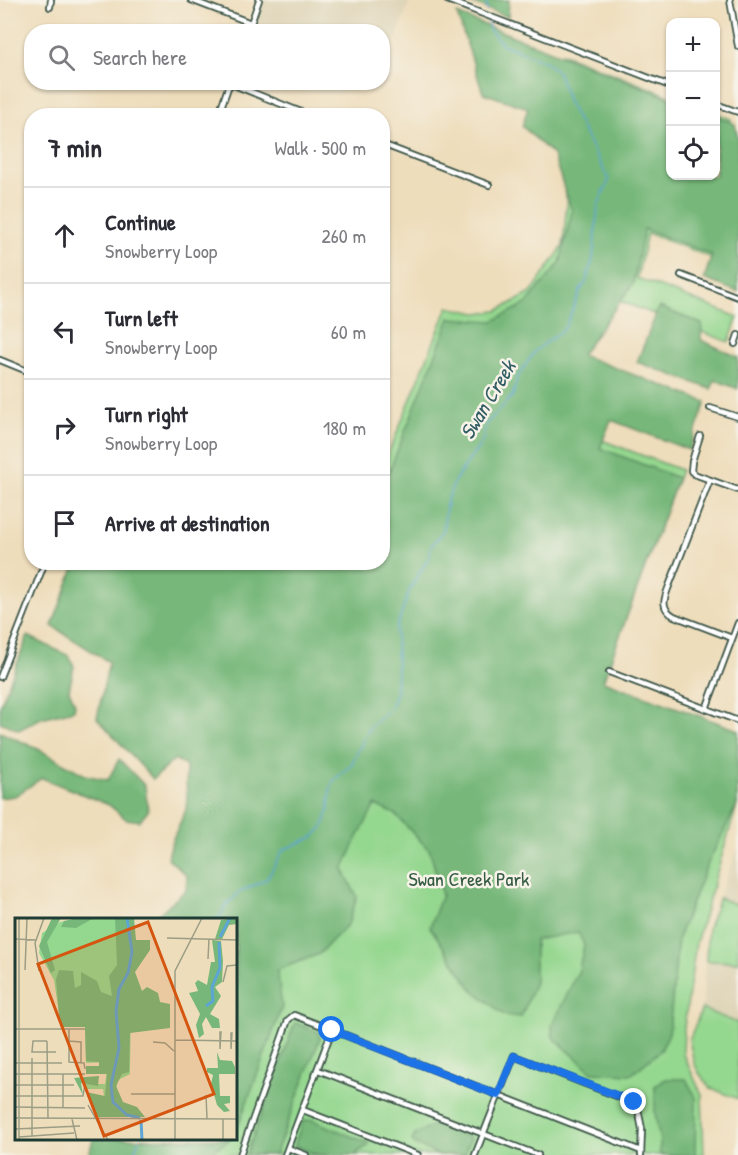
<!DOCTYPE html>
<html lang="en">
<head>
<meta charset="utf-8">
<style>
	:root { --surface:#fff; --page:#f2f2f3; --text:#2b2b33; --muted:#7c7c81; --line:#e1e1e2 }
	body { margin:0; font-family:"Patrick Hand",sans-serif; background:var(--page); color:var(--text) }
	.controls { position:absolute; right:18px; top:18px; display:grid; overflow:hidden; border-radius:12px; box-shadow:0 2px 4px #0004 }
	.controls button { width:54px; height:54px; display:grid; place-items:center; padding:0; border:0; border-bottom:2px solid var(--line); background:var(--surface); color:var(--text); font:30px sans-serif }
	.stop { position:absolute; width:18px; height:18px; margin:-14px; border:4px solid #1a73e8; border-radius:50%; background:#fff }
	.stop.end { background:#1a73e8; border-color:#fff; box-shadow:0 2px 6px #0008 }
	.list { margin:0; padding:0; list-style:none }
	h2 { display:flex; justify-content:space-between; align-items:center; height:78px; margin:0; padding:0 24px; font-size:26px }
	h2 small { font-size:20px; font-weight:400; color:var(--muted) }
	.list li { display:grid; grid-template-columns:39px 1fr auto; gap:18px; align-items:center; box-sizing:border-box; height:96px; padding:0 24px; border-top:2px solid var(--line) }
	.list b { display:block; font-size:22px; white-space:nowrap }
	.list p { margin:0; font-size:20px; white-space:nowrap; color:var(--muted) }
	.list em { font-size:20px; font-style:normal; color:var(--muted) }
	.icon { flex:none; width:33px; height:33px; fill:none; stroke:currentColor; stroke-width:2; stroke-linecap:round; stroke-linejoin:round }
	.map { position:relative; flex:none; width:738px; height:1155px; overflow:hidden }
	.search { position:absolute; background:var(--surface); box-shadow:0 2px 4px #0004; left:24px; top:24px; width:366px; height:66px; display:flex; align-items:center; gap:15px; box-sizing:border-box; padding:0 21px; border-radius:24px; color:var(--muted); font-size:22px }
	.panel { position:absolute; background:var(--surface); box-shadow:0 2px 4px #0004; left:24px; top:108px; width:366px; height:462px; border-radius:24px }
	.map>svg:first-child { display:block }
	.built { fill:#dcd1b2 }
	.green { fill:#94d78f; stroke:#5a8a62; stroke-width:1.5 }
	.forest { fill:#77b87a; stroke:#4b7a57; stroke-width:1.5 }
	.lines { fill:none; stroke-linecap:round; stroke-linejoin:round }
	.stream { stroke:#5ca5d4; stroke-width:1.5 }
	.minor-casing { stroke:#3e5548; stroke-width:8 }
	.minor { stroke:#fff; stroke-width:4.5 }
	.route { stroke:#1a73e8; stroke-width:8 }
	.labels { text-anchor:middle; stroke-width:5; stroke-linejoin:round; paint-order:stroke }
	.park-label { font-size:20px; fill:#365c46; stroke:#f7f3e8 }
	.water-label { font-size:21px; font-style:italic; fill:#315c64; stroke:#f7f3e8 }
	.inset-river { fill:none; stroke:#5ca5d4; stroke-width:3 }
	.inset-road { fill:none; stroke:#9b9d85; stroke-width:1.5 }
	.view { fill:#d45610; fill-opacity:0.15; stroke:#d45610; stroke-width:3 }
	.inset-edge { fill:none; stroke:#1f3d34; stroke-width:3 }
</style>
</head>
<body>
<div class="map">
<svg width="738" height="1155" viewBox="0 0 738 1155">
	<rect width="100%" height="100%" fill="#f7f3e8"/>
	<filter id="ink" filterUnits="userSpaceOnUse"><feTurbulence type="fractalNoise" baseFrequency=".0167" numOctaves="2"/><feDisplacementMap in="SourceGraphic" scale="12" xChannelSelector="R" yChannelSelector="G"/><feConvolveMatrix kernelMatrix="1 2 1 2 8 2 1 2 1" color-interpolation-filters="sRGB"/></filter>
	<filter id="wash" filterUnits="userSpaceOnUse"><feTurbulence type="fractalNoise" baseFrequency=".008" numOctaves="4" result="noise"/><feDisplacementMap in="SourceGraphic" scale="24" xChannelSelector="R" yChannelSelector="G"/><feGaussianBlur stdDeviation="1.35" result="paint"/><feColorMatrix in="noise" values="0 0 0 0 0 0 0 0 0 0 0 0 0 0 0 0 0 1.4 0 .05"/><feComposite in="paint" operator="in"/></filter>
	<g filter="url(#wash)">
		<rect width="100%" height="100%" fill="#edb"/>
		<g class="built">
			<polygon points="259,0 410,0 383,74 382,32 273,31 251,23"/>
			<polygon points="738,848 738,1099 710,1089 707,1085 694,1063 689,1040 703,1002 707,928"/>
		</g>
		<g class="green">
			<polygon points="561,53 670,96 670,176 716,176 716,113 731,119 738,160 738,268 647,233 637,278 738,317 729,342 619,301 580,353 546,419 681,470 603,681 738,730 737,805 696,943 684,1028 683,1054 702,1095 704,1155 107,1155 113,1139 236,1138 236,920 382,562 383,467 448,307 477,313 497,311 531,293 563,246 567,202 557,154 535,119"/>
			<polygon points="719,898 738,905 738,962 706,961 708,928"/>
			<polygon points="702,1009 738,1023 738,1099 710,1088 699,1073 694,1063 689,1040"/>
		</g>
		<g class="forest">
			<polygon points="463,0 509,0 508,17"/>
			<polygon points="457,14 670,98 670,176 716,176 716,116 735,124 738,139 738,292 704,279 712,255 644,229 633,284 581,355 706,402 689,450 611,420 600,448 678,478 603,681 738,730 737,805 706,867 678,938 669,1033 661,1050 632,1074 592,1072 553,1037 552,1025 579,970 584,945 578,932 535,940 535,982 521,1017 504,1015 471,988 430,927 442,895 430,851 395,814 375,805 358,837 343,869 357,897 348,924 319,954 277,970 282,1007 236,1132 236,920 153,919 186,890 187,876 168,858 172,841 187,807 186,766 175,759 153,779 97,718 109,662 52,626 76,563 382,562 383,487 450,318 493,321 526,304 560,263 572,211 553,155 522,126 528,108 483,93"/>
			<polygon points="659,307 702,324 701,340 738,357 738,389 715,380 711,389 637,362"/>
			<polygon points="28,636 69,656 74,666 69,690 75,704 74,710 41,718 19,730 0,722 0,706"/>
			<polygon points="0,732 38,749 85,775 108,780 119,759 145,786 148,811 140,821 126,819 109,805 42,778 15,796 0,798"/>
			<polygon points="295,1023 319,1032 320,1038 275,1155 246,1155"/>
			<polygon points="666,1079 686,1079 696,1098 695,1155 660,1155 660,1141 655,1113 655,1086"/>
			<polygon points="312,1120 368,1143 369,1145 358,1152 357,1155 318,1155 295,1146 295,1143 303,1121"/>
			<polygon points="435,1124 471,1138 464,1155 439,1155 415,1145 412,1140 416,1134"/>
			<polygon points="93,1139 93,1138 230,1139 212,1152 211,1155 89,1155"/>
		</g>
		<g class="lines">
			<g class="stream">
				<polyline points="486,0 487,11"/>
				<polyline points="217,920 228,903 240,892 267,879 283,850 313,837 323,827 329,810 330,790 333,781 351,765 370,727 390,708 396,692 397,673 396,629 410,589 430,555 431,546 443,531 447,501 455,480 482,442 486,424 513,395 517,378 535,351 565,328 581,289 586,282 593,258 598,205 609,180 568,102 558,72 546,62 502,44 489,29 488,20"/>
				<polyline points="132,1155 140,1138"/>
			</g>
		</g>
	</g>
	<g filter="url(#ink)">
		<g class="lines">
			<defs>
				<g id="minor">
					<polyline points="191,0 251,23"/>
					<polyline points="447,0 670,86"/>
					<polyline points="730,0 738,46"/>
					<polyline points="50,7 51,0"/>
					<polyline points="248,32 259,0"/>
					<polyline points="229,83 311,116"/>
					<polyline points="716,104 738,112"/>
					<polyline points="218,116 230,82"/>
					<polyline points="382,144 489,185"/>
					<polyline points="681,275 738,297"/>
					<polyline points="735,344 738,335"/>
					<polyline points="0,360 32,373"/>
					<polyline points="710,408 738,417"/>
					<polyline points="700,436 692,461 691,471 694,474 738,490"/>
					<path d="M710,480l-41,106c-5,13 -9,22 5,30l58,22"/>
					<polyline points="609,672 738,721"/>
					<polyline points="0,677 45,562"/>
					<polyline points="706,709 738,623"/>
					<polyline points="318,1070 538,1155"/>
					<polyline points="303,1110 418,1155"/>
					<polyline points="288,1148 306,1155"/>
					<polyline points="240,1155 288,1020 294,1015 641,1151"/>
					<polyline points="285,1155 332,1030"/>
					<polyline points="475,1155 514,1056 637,1104 642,1129 641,1155"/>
				</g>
			</defs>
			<use href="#minor" class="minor-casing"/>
			<use href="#minor" class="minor"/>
		</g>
	</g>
	<g class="lines" filter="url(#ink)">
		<polyline class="route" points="332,1030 498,1095 514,1056 634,1102"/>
	</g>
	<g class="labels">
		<g class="park-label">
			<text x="469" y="886">Swan Creek Park</text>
		</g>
		<g class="water-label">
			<text transform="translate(488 400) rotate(-59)" y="7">Swan Creek</text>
		</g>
	</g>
	<g transform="translate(15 918)">
		<rect width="222" height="222" fill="#edb"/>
		<path d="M64,0h53l-2,156 -12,6 -2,9 6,13 -37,-6h19l-1,-7h-17v-5h19l3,-22 -22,1 -1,-36h-24l-7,-47 -15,-27 3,-20 18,-11z" fill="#94d78f"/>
		<path d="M37,0h9l-14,24 8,28 -4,3 -12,-27zM64,0h15l-18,10 -15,-1 3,-6zM100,0h19l2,22h14v10l-15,22 7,19 5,-4 11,6 2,9 10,2v24l-40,5 -1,39 -7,2 -6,12 7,16 14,5 8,10h-47l-12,-25 19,4 2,-22h-21v-8h13v-4l-13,-1 -1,-34h-24l-2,-11 -3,-37 3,-9 14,1 2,17 6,-3v-13l16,9 4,11 11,4 -3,-20 8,-11zM222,0v6l-8,1 -7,14h-7l6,-19zM197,22l9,1 2,20 -1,21 -7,5 6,9 -11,18 9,5 1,9h-8l-6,-11 -4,7 2,10 -5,4 -3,-13 4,-11 -11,-21 9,-2 -3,-8 3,-3 9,5 4,-23h4zM202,134l3,8 12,1 3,6v7h-16l1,22h10v7l-6,1 6,7 -6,1 -7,-7 -6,-21 2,-9 -6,-3v-4h11zM84,158l-1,10 -17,-3 2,12 -9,-17z" fill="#77b87a"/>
		<path class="inset-river" d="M112,0l5,34 -4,21 -9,16 -3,22 3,37 -8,37 2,17 14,13 13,3M205,19l10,-19M191,88l7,-5 -1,-14 8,-19 -1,-26M126,202l1,20"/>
		<path class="inset-road" d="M4,0v222M152,20l70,2M0,21l21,1M193,41l1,-20M10,52l2,-52M24,53l-4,-28 9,-25M208,64l4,-16 10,-1M0,111h70M54,111v33l15,1 1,6M205,114h1l-1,17zM216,115h1l-1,16zM160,122l62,1M32,123l1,78M32,123h-14l-1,11h24M54,123l12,1v21M138,124l12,1 9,8M0,145h47M0,156h70M0,167h59M116,176h44M191,177l1,24M0,178h68l2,-12M73,187l20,35M0,189l70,1M48,190v-34M0,200l222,1M57,201l5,21M0,211l65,-3M4,219l55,-4M17,219v-79M160,222v-169l27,-53M208,222v-21"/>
		<path class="view" d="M133,4l66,172 -110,42 -66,-172z"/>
		<rect width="222" height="222" class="inset-edge"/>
	</g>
</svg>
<div class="controls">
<button>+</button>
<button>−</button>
<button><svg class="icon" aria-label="locate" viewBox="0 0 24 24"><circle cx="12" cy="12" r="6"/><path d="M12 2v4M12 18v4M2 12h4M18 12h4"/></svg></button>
</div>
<div class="stop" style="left:332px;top:1030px"></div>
<div class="stop end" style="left:634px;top:1102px"></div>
<div class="search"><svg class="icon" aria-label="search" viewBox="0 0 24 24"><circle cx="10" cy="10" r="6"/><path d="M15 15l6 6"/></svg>Search here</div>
<section class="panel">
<h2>7 min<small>Walk · 500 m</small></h2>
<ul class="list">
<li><svg class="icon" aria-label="ahead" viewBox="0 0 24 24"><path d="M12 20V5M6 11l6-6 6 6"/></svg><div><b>Continue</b><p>Snowberry Loop</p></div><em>260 m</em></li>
<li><svg class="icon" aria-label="left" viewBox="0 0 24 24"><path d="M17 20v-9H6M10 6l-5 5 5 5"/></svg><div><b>Turn left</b><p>Snowberry Loop</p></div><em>60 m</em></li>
<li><svg class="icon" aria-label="right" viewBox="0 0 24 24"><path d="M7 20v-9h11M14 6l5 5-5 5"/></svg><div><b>Turn right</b><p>Snowberry Loop</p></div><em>180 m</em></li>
<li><svg class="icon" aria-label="arrive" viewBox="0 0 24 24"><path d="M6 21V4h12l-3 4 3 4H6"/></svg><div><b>Arrive at destination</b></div></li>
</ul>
</section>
</div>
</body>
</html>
